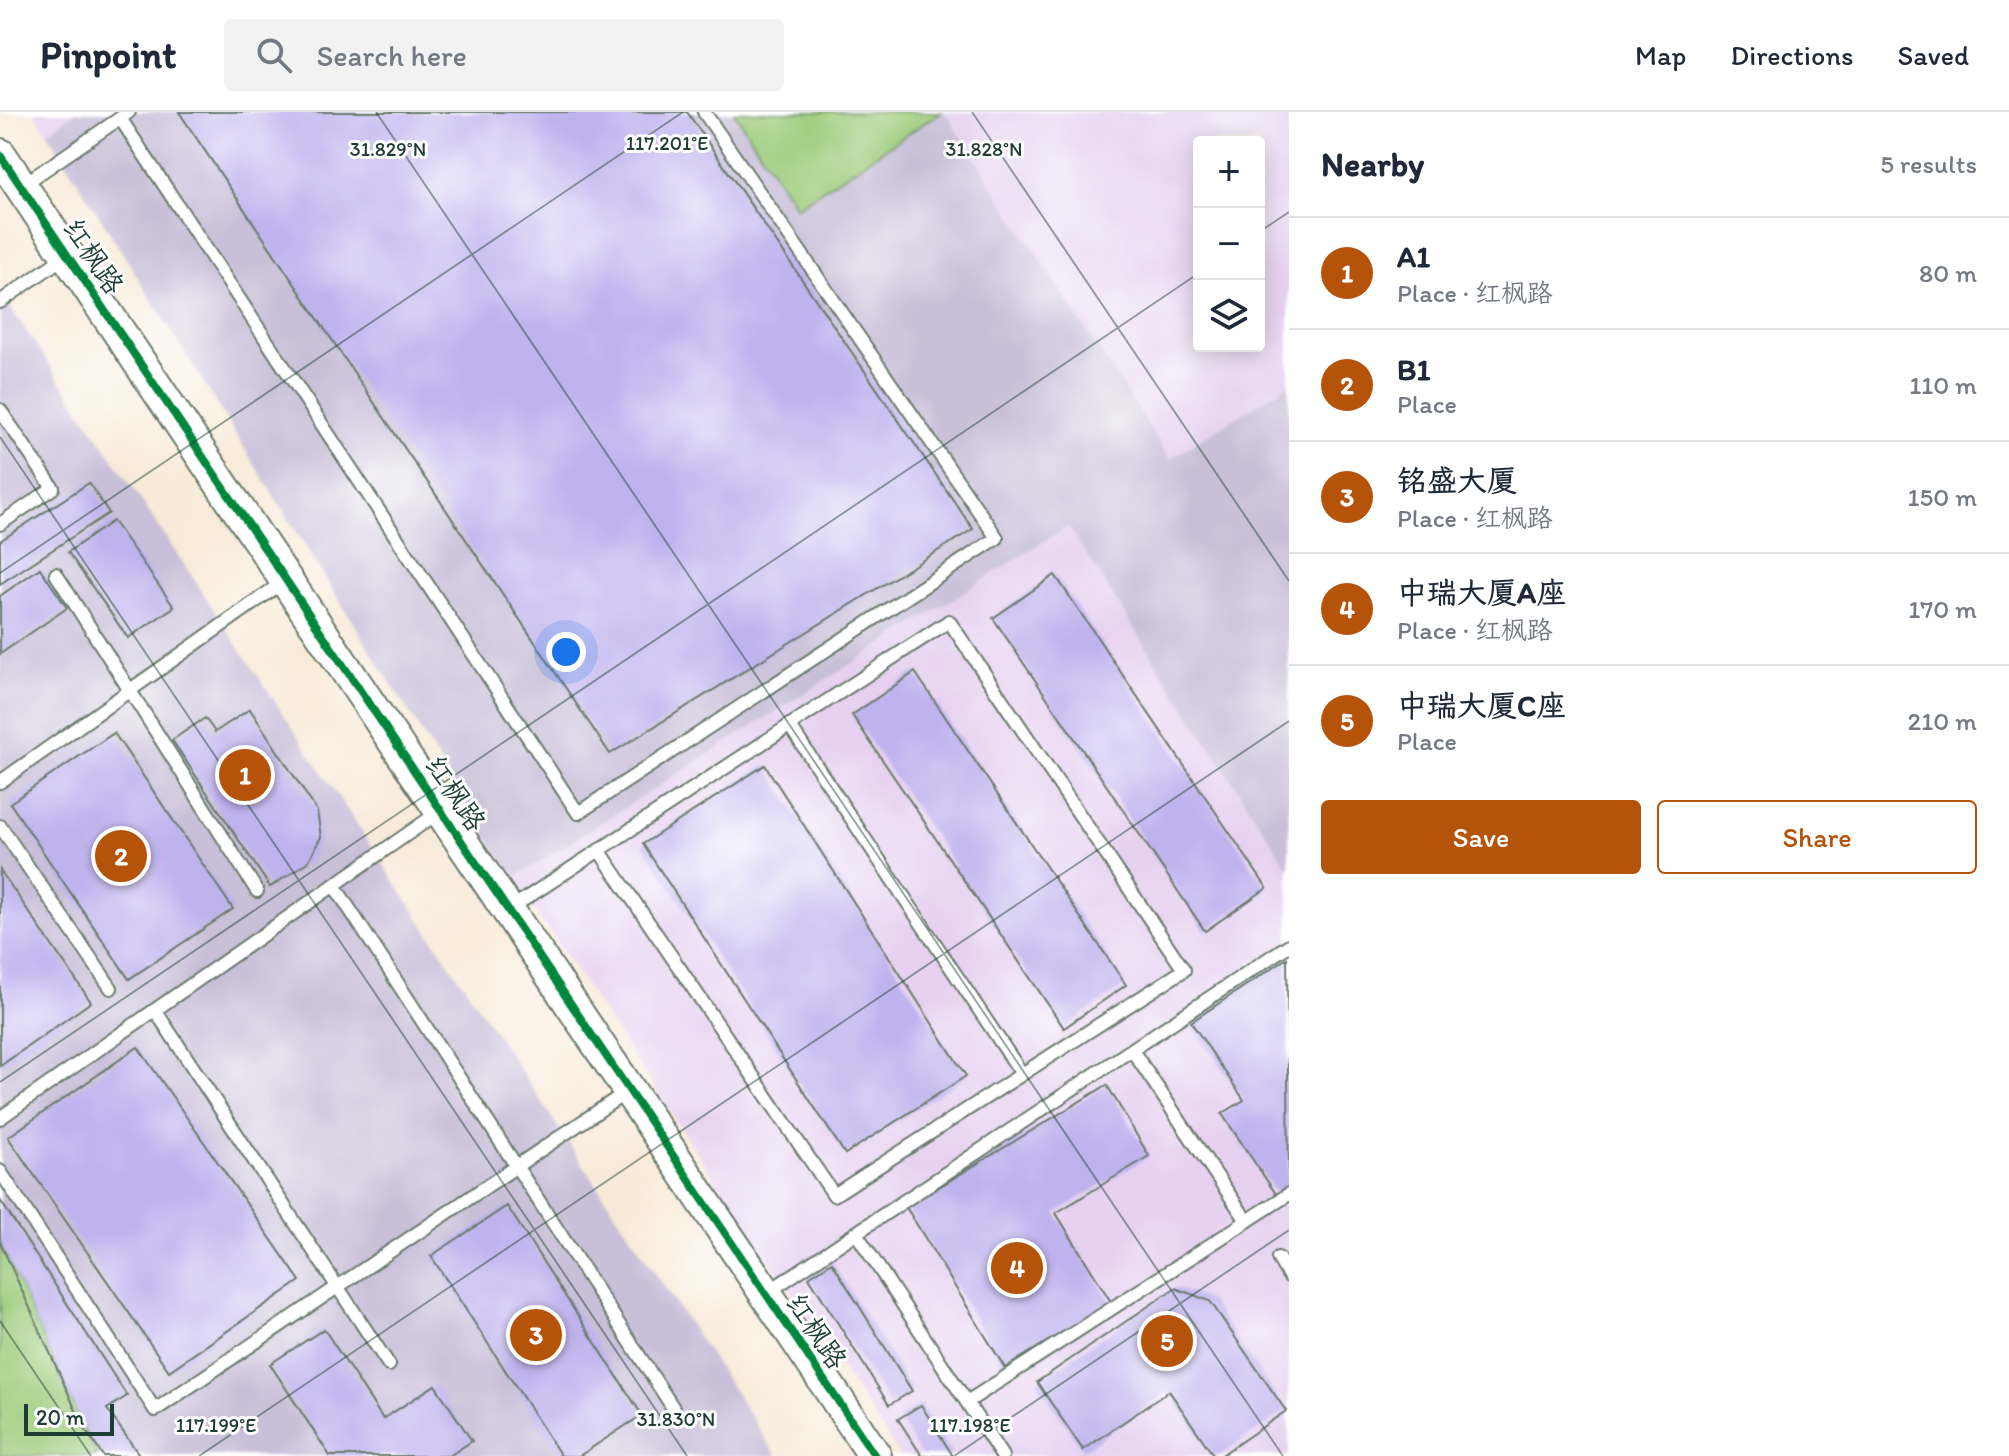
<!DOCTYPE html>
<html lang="en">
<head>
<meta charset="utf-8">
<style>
	:root { --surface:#fff; --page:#f2f2f3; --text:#1f2937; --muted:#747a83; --line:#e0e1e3; --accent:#b45309 }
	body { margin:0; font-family:Itim,"LXGW WenKai TC",sans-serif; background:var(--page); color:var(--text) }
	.controls { position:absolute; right:24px; top:24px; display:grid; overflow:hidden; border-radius:8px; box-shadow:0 4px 20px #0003 }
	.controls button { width:72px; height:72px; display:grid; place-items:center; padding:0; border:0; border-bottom:2px solid var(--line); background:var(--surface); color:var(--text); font:40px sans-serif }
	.scale { position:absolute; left:24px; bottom:20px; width:90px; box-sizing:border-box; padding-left:8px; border:4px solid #1f3d34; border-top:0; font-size:22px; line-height:28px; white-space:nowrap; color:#1f3d34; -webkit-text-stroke:6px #fff; paint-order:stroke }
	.you { position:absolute; left:566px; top:540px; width:28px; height:28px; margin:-20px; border:6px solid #fff; border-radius:50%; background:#1a73e8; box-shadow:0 0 0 12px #1a73e833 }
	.badge { display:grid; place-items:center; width:52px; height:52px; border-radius:50%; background:var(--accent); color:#fff; font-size:26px; font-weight:700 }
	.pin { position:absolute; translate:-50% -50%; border:4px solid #fff; box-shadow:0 2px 8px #0006 }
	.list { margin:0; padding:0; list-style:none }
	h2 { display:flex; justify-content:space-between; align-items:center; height:104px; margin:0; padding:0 32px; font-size:34px }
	h2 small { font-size:26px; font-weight:400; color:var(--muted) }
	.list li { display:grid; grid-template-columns:52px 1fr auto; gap:24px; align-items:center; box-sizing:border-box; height:112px; padding:0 32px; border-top:2px solid var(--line) }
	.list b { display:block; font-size:30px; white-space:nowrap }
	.list p { margin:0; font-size:26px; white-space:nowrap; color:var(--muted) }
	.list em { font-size:26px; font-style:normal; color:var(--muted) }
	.actions { display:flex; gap:16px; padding:24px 32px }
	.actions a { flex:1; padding:18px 0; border:2px solid var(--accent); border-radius:8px; text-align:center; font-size:28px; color:var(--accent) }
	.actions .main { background:var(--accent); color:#fff }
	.icon { flex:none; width:44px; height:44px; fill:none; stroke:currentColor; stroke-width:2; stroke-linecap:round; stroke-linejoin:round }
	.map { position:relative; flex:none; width:1289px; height:1344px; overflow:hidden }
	header { display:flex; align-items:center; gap:48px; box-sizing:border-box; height:112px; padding:0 40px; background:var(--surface); border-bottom:2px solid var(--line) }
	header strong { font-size:38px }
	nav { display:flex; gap:44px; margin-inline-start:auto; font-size:28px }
	.search { width:560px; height:72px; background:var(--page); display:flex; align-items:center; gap:20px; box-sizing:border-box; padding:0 28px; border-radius:8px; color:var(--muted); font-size:30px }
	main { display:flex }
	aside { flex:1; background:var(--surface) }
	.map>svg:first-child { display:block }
	.built { fill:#e6d2f0; fill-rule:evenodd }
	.industrial { fill:#c8bfd8 }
	.green { fill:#9bca78; stroke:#5d8456; stroke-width:2 }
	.building { fill:#bfb3ee }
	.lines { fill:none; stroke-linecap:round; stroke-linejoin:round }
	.service-casing { stroke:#6b7a6d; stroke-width:16 }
	.tertiary-casing { stroke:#6b7a6d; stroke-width:36 }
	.service { stroke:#fff; stroke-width:12 }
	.tertiary { stroke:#fff; stroke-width:32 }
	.cycleway-casing { stroke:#fff; stroke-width:13 }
	.cycleway { stroke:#00873e; stroke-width:8 }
	.ticks { fill:none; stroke:#1f3d34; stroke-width:2; stroke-opacity:0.45 }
	.labels { text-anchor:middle; stroke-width:6; stroke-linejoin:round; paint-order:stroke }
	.street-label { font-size:28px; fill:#1f3d34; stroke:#fff }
	.ticks-label { font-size:20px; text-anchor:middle; fill:#1f3d34; stroke:#fff; stroke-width:6; stroke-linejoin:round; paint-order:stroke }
</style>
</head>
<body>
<header>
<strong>Pinpoint</strong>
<div class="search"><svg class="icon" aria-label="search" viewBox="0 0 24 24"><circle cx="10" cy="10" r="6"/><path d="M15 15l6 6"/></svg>Search here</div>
<nav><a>Map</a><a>Directions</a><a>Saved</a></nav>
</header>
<main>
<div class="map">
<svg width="1289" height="1344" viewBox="0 0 1289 1344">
	<rect width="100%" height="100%" fill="#fff"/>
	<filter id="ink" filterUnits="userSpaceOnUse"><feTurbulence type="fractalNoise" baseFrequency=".0125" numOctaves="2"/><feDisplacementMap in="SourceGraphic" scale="16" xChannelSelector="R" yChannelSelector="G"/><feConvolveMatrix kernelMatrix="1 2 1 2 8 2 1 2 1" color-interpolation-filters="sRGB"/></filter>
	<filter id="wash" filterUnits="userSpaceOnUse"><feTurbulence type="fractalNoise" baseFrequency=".006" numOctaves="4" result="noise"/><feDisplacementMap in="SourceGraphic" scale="32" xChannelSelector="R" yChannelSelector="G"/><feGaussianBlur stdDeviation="1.8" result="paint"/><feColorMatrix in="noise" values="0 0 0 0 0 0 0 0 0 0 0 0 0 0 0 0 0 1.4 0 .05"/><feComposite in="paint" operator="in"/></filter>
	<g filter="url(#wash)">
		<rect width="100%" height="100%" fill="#f8ead8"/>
		<g class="built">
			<polygon points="34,0 76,0 47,20"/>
			<path d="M945,0h344v272l-119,76zM1199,30h60v204h-60z"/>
			<polygon points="1068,413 1289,757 1289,1344 900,1344 514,767"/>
		</g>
		<g class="industrial">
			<polygon points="76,0 945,0 1170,347 1289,272 1289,757 1068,414 513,767 47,20"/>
			<polygon points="0,180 137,382 777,1344 97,1344 0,1130"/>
		</g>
		<g class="green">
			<polygon points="734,0 941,0 796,95"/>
			<polygon points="0,1130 83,1314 97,1344 0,1344"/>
		</g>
		<g id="blocks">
			<g class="building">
				<polygon points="179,0 687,0 973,417 610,642"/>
				<polygon points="89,371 109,401 0,472 0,429"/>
				<polygon points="113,409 174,495 128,526 68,440"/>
				<polygon points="40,456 67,496 0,542 0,484"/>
				<polygon points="1055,463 1267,776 1205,819 993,506"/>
				<polygon points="915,560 1126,873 1064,916 852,603"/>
				<polygon points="250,597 317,699 321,725 308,750 270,775 172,628 205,606 215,620"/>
				<polygon points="114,621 233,797 129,867 10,691"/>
				<polygon points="765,653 966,964 845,1042 643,732"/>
				<polygon points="0,758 91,890 0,954"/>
				<polygon points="1287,846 1289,1077 1278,1085 1222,1002 1244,988 1191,910"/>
				<polygon points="138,935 300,1169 169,1259 8,1025"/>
				<polygon points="1107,973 1149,1044 1056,1101 1111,1190 1005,1256 906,1095"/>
				<polygon points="0,1088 127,1284 107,1297 140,1344 103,1344 83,1314 0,1130"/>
				<polygon points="507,1094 642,1303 579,1344 561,1344 431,1144"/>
				<polygon points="832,1150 912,1279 889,1293 809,1165"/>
				<polygon points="1175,1176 1210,1189 1286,1299 1220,1344 1214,1344 1169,1279 1083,1338 1037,1270"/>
				<polygon points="324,1217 383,1307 435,1273 472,1329 449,1344 330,1344 270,1252"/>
				<polygon points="921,1293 953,1344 922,1344 898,1307"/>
			</g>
		</g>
	</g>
	<g filter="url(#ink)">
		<use href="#blocks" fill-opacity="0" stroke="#6b7a6d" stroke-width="2"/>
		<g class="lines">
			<defs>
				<g id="service">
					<polyline points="120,6 578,701 997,426 704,0"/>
					<polyline points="21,74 129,0"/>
					<polyline points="0,190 67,143"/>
					<polyline points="0,298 53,376 0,412"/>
					<polyline points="56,462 257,779"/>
					<polyline points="789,613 1022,962"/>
					<polyline points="0,670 286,468"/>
					<polyline points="0,714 111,876"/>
					<polyline points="334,773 677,1302"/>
					<polyline points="508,798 949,509 1184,858 834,1083 599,738"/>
					<polyline points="155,898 389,1253"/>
					<polyline points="1132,938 1247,1109"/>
					<polyline points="0,1006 439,700"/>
					<polyline points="0,1059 155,1298 628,979"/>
					<polyline points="856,1121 1289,833"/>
					<polyline points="1278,1146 1289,1164"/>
					<polyline points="768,1180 856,1121 1002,1344"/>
					<polyline points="967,1290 1289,1082"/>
				</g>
				<polyline id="tertiary" points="0,43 875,1344"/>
			</defs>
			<use href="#service" class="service-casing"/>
			<use href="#tertiary" class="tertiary-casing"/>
			<use href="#service" class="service"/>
			<use href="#tertiary" class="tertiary"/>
			<defs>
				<polyline id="cycleway" points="0,43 875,1344"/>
			</defs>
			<use href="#cycleway" class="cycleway-casing"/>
			<use href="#cycleway" class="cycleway"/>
		</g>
	</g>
	<path class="ticks" d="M376,0l907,1344M972,0l317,469M1259,120l30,-20M0,325l687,1019M0,461l683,-461M0,970l1199,-809M0,1209l91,135M199,1344l1090,-735M954,1344l335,-226"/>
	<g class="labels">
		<g class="street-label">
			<text transform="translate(94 144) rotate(56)" y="10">红枫路</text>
			<text transform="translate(456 681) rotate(56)" y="10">红枫路</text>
			<text transform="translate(817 1219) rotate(56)" y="10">红枫路</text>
		</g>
	</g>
	<g class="ticks-label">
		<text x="667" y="38">117.201°E</text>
		<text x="388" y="44">31.829°N</text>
		<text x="984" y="44">31.828°N</text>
		<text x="676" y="1314">31.830°N</text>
		<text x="216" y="1320">117.199°E</text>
		<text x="970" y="1320">117.198°E</text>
	</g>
</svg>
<div class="controls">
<button>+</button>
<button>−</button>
<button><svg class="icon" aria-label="layers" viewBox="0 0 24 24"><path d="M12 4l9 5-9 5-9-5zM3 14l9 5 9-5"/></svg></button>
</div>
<div class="scale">20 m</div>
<div class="you"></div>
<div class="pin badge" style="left:245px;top:663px">1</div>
<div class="pin badge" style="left:121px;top:744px">2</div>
<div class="pin badge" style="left:536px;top:1223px">3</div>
<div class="pin badge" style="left:1017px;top:1156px">4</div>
<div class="pin badge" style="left:1167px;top:1229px">5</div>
</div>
<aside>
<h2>Nearby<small>5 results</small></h2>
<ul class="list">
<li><span class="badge">1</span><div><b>A1</b><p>Place · 红枫路</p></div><em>80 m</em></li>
<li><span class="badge">2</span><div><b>B1</b><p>Place</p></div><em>110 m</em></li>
<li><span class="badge">3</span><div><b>铭盛大厦</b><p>Place · 红枫路</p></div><em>150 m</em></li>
<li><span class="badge">4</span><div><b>中瑞大厦A座</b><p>Place · 红枫路</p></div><em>170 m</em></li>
<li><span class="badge">5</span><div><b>中瑞大厦C座</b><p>Place</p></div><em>210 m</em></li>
</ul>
<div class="actions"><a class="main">Save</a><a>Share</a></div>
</aside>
</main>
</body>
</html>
